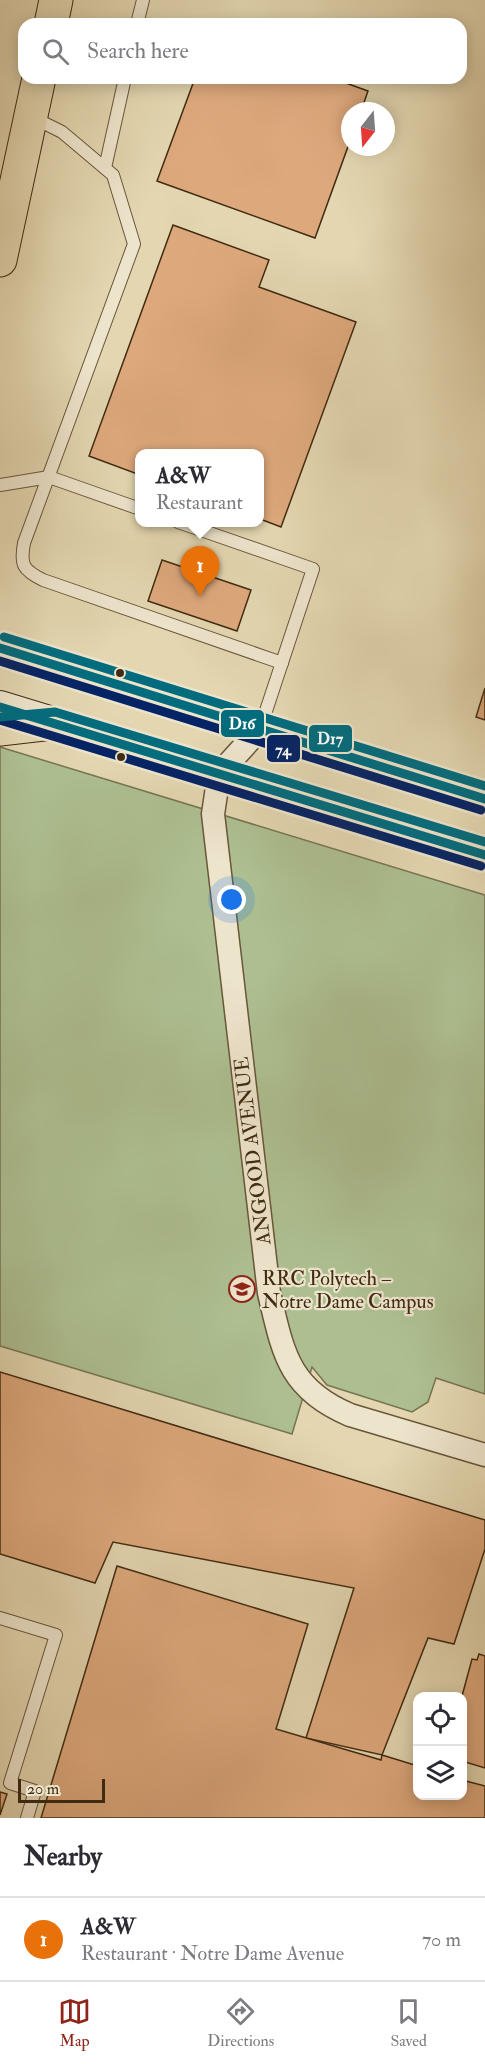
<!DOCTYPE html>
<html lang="en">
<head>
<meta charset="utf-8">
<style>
	:root { --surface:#fff; --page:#f7f7f7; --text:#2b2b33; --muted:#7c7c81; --line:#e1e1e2; --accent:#8f2418 }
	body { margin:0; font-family:"IM FELL Double Pica",serif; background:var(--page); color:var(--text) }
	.controls { position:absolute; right:18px; bottom:18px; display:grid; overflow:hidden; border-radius:12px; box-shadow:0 3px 15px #0003 }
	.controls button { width:54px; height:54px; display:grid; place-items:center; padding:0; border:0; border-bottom:2px solid var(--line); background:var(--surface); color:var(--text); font:30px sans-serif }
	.compass { position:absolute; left:341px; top:102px; width:54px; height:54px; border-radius:50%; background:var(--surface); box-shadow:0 3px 15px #0003; rotate:197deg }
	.scale { position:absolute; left:18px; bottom:15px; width:87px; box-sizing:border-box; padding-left:6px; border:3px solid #402b12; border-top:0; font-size:16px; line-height:21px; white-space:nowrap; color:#402b12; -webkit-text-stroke:4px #ede4cc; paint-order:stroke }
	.you { position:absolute; left:232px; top:900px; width:21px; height:21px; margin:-15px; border:4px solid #fff; border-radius:50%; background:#1a73e8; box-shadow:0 0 0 9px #1a73e833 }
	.badge { display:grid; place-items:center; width:39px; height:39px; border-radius:50%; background:var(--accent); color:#fff; font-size:20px; font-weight:700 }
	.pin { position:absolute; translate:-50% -50px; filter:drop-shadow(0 2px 3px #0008) }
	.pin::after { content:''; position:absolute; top:32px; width:21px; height:18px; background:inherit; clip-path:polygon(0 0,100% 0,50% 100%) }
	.popup { position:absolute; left:135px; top:449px; width:129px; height:78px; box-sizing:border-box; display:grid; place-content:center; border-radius:12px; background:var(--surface); filter:drop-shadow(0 2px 4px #0005); font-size:20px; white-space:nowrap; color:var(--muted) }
	.popup b { font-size:22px; color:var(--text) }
	.popup::after { content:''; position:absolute; left:50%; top:100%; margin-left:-12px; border:12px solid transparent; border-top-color:var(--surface) }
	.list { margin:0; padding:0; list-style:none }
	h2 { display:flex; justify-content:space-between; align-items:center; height:78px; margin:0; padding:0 24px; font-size:26px }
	h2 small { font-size:20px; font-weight:400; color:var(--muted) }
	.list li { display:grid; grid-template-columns:39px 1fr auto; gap:18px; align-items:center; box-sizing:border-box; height:84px; padding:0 24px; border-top:2px solid var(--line) }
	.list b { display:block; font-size:22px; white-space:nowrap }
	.list p { margin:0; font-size:20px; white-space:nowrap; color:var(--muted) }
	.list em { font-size:20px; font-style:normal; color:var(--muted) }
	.icon { flex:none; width:33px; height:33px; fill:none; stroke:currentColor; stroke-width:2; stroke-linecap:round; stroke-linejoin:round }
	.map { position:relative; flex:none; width:485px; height:1818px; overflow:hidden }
	.search { position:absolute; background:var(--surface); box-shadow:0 3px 15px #0003; left:18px; right:18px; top:18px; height:66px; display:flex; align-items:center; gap:15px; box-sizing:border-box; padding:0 21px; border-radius:18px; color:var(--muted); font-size:22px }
	.sheet { height:162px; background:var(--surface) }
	nav { display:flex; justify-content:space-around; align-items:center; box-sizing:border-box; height:84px; border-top:2px solid var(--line); background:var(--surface); font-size:16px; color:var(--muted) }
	nav a { display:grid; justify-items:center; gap:3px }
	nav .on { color:var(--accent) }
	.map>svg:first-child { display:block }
	.green { fill:#adbf91; stroke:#767552; stroke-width:1.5 }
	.building { fill:#dda87c; stroke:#402b12; stroke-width:1.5 }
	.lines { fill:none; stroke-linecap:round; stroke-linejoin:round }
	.lane-casing { stroke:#69563a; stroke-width:14 }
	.street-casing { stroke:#69563a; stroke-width:25 }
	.secondary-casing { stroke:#402b12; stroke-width:34 }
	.primary-casing { stroke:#402b12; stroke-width:35 }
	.lane { stroke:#ede4cc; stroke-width:12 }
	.street { stroke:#ede4cc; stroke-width:22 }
	.secondary { stroke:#ede4cc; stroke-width:32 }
	.primary { stroke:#e3d6b0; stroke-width:33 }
	.bus-1-casing { stroke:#ede4cc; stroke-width:14 }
	.bus-2-casing { stroke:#ede4cc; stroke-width:14 }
	.bus-3-casing { stroke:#ede4cc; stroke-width:14 }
	.bus-1 { stroke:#026c7e; stroke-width:9 }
	.bus-2 { stroke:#052465; stroke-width:9 }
	.bus-3 { stroke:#026c7e; stroke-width:9 }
	.bus-dot { fill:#402b12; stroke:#ede4cc; stroke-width:2 }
	.labels { text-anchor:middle; stroke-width:4.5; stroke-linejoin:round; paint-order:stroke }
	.street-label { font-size:20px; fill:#402b12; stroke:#ede4cc }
	.poi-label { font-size:20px; fill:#402b12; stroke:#ede4cc; text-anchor:start }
	.line-badge { stroke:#ede4cc; stroke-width:2 }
	.badge-label { font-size:16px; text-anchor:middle; font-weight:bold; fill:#fff }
</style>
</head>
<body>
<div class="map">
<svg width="485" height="1818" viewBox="0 0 485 1818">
	<rect width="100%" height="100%" fill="#e3d6b0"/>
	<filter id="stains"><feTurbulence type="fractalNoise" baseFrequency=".00333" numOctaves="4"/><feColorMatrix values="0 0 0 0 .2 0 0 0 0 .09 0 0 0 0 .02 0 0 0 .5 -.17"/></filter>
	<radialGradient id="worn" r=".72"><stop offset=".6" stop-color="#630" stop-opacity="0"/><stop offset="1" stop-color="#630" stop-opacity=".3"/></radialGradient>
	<polygon class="green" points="0,747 485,895 485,1394 436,1378 428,1402 412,1412 327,1385 312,1367 292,1434 0,1346"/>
	<g class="building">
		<polygon points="195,78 332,78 368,91 361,111 350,111 350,141 315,238 157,181"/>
		<polygon points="173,225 269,260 259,287 356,322 281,527 260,519 260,454 140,454 140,475 89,456"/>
		<polygon points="162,560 251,590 237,631 148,601"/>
		<polygon points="485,688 485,720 476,717"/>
		<polygon points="0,1372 485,1520 485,1549 454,1644 428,1638 382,1755 306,1738 354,1588 113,1542 95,1583 0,1554"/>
		<polygon points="117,1566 308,1624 276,1729 381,1760 382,1755 418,1766 418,1796 462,1796 462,1780 485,1786 485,1818 41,1818"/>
		<polygon points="479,1654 485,1656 485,1768 462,1761 462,1708 465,1700 462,1696 472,1659 477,1660"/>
		<polygon points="0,1792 7,1794 0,1815"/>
	</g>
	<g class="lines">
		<defs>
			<g id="lane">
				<polyline points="137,24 143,0"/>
				<path d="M32,117l30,15 51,43 21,69 -110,299c-4,22 -1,27 19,37l239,83"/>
				<polyline points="105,168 125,78"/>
				<polyline points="0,485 49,477 140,509"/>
				<polyline points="178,522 313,569 260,729"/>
				<polyline points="0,1618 56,1635 10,1783 35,1791 27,1818"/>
			</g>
			<path id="street" d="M259,730l-40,44 -6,40 56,479c14,59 19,96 81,122l135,40"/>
			<g id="secondary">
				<polyline points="0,648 485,799"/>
				<polyline points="0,707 485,855"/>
			</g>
			<g id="primary">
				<polyline points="51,24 56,0"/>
				<polyline points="0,260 39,78"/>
				<polyline points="0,729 52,723"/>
			</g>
		</defs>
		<use href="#lane" class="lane-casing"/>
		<use href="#street" class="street-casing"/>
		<use href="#secondary" class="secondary-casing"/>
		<use href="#primary" class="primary-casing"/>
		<use href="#lane" class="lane"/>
		<use href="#street" class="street"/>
		<use href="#secondary" class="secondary"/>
		<use href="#primary" class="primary"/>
		<defs>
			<g id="bus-1">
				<polyline points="0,648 485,799"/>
				<polyline points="0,707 485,855"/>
			</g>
			<g id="bus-2">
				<polyline points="0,661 481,810"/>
				<polyline points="0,720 481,866"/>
			</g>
			<g id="bus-3">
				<polyline points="4,637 485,786"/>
				<polyline points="0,717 55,712 485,842"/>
			</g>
		</defs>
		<use href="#bus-1" class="bus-1-casing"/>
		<use href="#bus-2" class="bus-2-casing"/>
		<use href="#bus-3" class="bus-3-casing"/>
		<use href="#bus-1" class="bus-1"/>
		<use href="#bus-2" class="bus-2"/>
		<use href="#bus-3" class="bus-3"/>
	</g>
	<defs>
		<symbol id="university-ring" viewBox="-11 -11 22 22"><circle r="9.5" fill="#ede4cc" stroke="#8f2418" stroke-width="1.5"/><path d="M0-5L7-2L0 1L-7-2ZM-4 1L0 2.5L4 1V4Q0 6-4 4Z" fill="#8f2418"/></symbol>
	</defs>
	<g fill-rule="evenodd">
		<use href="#university-ring" x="227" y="1274" width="30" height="30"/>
	</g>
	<g class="bus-dot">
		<circle cx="120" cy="673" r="5"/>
		<circle cx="121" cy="757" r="5"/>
	</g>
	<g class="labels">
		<g class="street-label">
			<text transform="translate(252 1151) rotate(-97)" y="7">ANGOOD AVENUE</text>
		</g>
		<g class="poi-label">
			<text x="262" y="1285">RRC Polytech –<tspan x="262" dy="23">Notre Dame Campus</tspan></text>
		</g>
	</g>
	<g class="line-badge">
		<rect x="220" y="709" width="45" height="29" rx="6" fill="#026c7e"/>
		<rect x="308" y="724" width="45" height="29" rx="6" fill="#026c7e"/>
		<rect x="266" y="734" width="35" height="29" rx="6" fill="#052465"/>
	</g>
	<g class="badge-label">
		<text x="242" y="729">D16</text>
		<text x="330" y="744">D17</text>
		<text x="283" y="755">74</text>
	</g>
	<rect width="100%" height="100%" filter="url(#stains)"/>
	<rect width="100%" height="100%" fill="url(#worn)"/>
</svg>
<div class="controls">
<button><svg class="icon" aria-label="locate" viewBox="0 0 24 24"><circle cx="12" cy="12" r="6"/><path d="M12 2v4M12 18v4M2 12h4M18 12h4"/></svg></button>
<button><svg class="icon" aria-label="layers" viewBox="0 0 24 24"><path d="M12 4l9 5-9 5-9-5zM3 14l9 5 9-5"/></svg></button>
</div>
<svg class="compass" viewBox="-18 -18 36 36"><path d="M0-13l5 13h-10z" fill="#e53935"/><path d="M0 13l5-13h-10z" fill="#7c7c81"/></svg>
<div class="scale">20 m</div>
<div class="you"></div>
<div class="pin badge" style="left:200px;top:596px;background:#e8710a">1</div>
<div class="popup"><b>A&amp;W</b>Restaurant</div>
<div class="search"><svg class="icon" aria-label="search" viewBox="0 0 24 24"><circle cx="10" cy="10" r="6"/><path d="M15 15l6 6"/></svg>Search here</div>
</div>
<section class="sheet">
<h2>Nearby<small></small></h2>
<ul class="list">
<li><span class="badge" style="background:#e8710a">1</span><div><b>A&amp;W</b><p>Restaurant · Notre Dame Avenue</p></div><em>70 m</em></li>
</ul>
</section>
<nav>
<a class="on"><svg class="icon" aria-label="map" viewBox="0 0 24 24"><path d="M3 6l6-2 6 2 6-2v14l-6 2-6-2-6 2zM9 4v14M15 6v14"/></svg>Map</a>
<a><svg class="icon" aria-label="directions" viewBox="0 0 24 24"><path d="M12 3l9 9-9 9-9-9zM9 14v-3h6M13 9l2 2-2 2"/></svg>Directions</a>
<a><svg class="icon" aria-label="saved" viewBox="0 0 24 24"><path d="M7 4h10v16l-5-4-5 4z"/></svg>Saved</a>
</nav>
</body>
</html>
